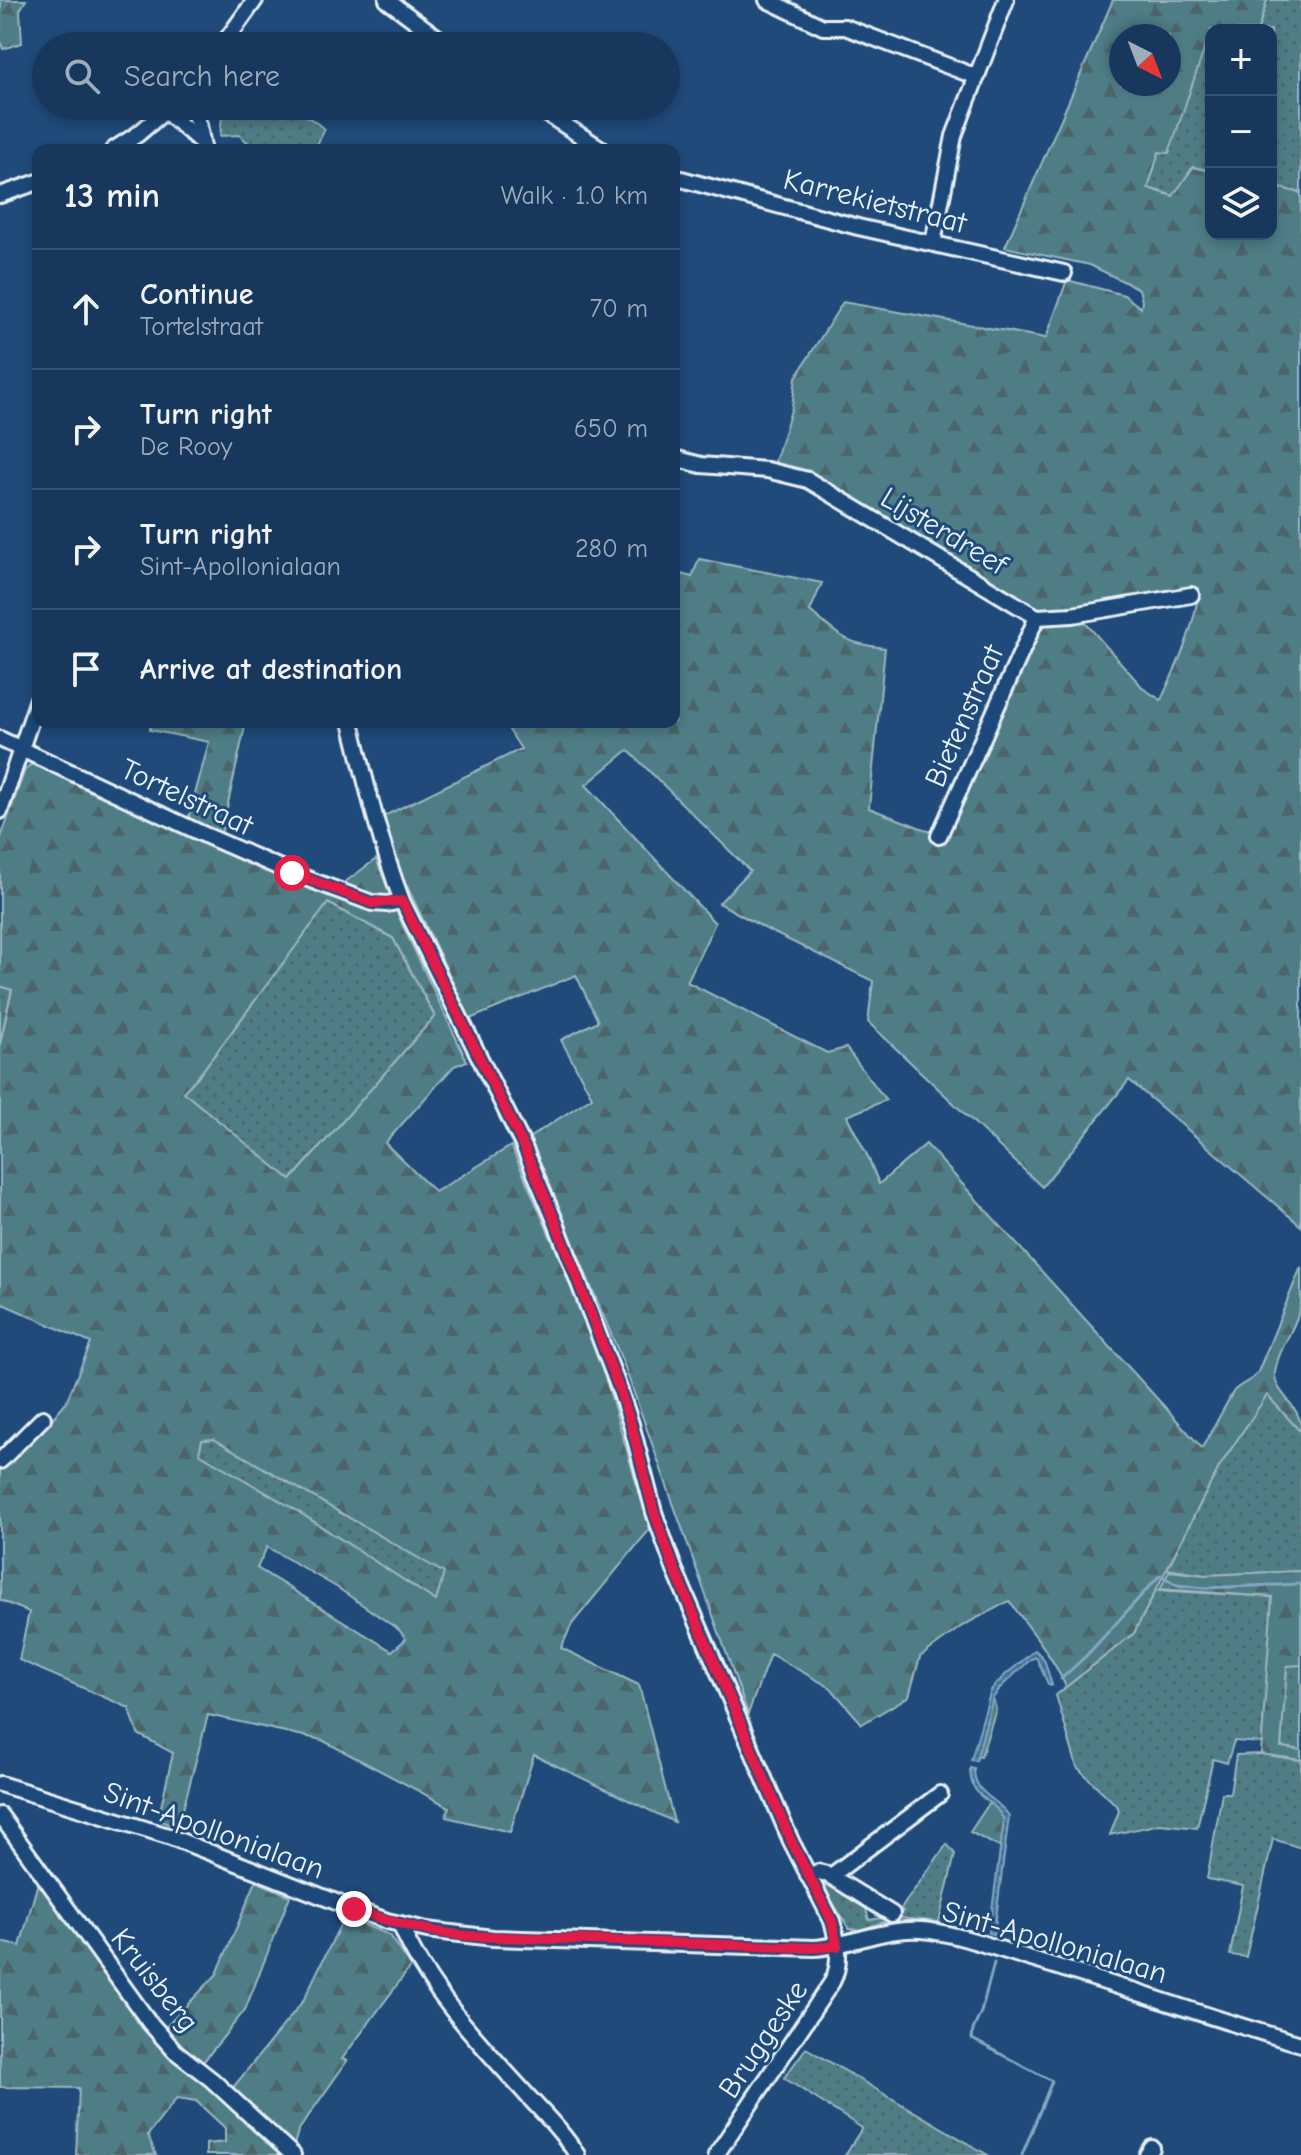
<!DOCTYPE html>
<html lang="en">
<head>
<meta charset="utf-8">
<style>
	:root { --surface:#17385c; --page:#244365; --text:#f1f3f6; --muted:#9eacbb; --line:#365272 }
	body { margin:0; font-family:"Comic Neue",sans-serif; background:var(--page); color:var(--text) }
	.controls { position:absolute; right:24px; top:24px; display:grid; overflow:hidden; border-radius:16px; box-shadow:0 4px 12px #0003 }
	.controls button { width:72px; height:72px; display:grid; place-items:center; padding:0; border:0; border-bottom:2px solid var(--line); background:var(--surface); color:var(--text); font:40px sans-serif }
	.compass { position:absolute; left:1109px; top:24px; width:72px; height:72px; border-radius:50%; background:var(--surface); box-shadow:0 4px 12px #0003; rotate:138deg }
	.stop { position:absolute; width:24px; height:24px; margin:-18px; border:6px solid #e11d48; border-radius:50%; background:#fff }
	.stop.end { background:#e11d48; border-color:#fff; box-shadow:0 2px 8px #0008 }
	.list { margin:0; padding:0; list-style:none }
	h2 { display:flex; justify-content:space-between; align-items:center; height:104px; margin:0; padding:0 32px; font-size:34px }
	h2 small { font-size:26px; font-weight:400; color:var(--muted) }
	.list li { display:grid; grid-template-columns:52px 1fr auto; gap:24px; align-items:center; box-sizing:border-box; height:120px; padding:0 32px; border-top:2px solid var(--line) }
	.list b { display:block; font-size:30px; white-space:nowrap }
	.list p { margin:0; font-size:26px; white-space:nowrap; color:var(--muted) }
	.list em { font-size:26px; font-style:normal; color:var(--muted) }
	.icon { flex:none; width:44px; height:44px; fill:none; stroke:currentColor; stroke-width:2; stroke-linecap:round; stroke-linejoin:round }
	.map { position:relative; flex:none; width:1301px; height:2155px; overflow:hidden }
	.search { position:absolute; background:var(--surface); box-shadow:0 4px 12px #0003; left:32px; top:32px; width:648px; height:88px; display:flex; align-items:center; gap:20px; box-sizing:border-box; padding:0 28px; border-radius:44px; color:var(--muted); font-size:30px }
	.panel { position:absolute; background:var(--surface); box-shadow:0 4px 12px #0003; left:32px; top:144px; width:648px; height:584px; border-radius:16px }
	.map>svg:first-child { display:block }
	.grass { fill:url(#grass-dots); stroke:#9cb7bf; stroke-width:2 }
	.forest { fill:url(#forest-firs); stroke:#9cb7bf; stroke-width:2; fill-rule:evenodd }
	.water { fill:url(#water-rules); stroke:#84a8c2; stroke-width:2 }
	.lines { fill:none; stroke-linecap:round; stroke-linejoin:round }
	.stream { stroke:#84a8c2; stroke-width:3 }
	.minor-casing { stroke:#e8f1f8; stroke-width:20 }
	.minor { stroke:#1f4a7a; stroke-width:14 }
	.route { stroke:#e11d48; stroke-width:10 }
	.labels { text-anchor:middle; stroke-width:6; stroke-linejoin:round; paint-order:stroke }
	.street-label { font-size:30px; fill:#e8f1f8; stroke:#1f4a7a }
</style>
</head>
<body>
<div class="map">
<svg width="1301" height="2155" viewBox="0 0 1301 2155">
	<defs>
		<pattern id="grass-dots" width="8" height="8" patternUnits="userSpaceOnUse" patternTransform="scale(2)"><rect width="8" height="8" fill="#4f7d86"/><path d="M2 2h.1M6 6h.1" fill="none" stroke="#4b656b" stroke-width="1.8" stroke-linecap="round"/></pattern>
		<pattern id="forest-firs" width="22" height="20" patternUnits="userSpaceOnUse" patternTransform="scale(2)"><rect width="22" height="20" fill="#4f7d86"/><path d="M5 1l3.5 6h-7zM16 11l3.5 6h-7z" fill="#4b656b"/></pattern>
		<pattern id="water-rules" width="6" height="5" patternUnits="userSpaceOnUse" patternTransform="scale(2)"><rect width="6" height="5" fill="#42789e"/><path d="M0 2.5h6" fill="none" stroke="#446278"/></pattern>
	</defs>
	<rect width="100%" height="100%" fill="#1f4a7a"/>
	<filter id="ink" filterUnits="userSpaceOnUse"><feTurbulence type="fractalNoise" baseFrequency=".0125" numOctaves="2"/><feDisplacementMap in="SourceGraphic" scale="16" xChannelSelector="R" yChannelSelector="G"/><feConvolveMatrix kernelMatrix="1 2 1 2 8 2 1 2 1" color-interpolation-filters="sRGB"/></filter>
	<g filter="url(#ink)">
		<g class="grass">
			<polygon points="1267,0 1301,0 1301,193 1271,186 1271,30 1258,30"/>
			<polygon points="1206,43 1211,43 1211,171 1193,167 1174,196 1148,188 1159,152"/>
			<polygon points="223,106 292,106 325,129 314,150 257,150 239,135 220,136"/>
			<polygon points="328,903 393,938 435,1017 290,1181 193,1100 182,1093 200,1074"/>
			<polygon points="0,986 12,989 0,1044"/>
			<polygon points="1267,1394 1299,1430 1301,1429 1301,1571 1205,1575 1167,1569 1219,1467"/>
			<polygon points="214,1439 445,1573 436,1601 294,1509 198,1453 202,1440"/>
			<polygon points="1156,1590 1273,1597 1262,1743 1234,1741 1227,1763 1213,1759 1197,1828 1160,1824 1110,1835 1119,1811 1118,1807 1077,1767 1056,1695 1134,1633"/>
			<polygon points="1287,1665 1301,1665 1301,1750 1281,1747"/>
			<polygon points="1261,1754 1301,1760 1301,1848 1273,1839 1246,1957 1230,1955 1243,1886 1207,1879 1222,1793 1230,1793 1236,1755"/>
			<polygon points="947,1844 955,1854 939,1922 900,1918 899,1915 903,1911 900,1910"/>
			<polygon points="831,1882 865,1905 869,1920 891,1916 893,1919 859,1930 849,1929 823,1886"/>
			<polygon points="806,2048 988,2155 845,2155 862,2128 784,2078"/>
		</g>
		<g class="forest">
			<polygon points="1,0 26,0 20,10 22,43 3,49 0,40"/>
			<path d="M1113,0h154l-9,30h-47v13l-5,1 -37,109 -10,-1 -11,36 25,8 20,-29 18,4v63h60v-48l30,7v1033l-172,-146 -87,107 -174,-165 5,-41 -107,-52 -47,-26 31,-32 -122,-121 -42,35 129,138 -28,59 140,71 19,-5 40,52 -39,16 21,41 11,27 47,-40 276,304 31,-56c7,-9 19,-10 25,-20l43,-105c0,11 0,25 0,37 -4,24 -24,45 -26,70 -1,19 26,31 26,55l-2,1 -32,-35 -48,72 -85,166 -68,54c-14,-32 -36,-58 -57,-86l-47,25 -42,31 -11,39 -47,28 -31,-36 -61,-34 -22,60 -124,-349 -95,-227 63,-41 -31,-57 37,-19 -22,-46 -106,44 -70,-148 -16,-55 137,-67 -17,-27h170v-150l18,5 7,-18 123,24 -12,28c29,25 35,33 75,37l-16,160 65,25 14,2 86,-200 12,-10 37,-5 61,69 17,11c17,-37 34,-72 38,-112l-77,10 -78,14 -171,-104 -64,-35 -35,-8 18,-58 4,-30 47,-75 203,36 21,-58 57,15 17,13 1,-7 -3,-12 -49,-24 -85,-18zM1121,36h48v48h-48z"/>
			<path d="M151,722h95l-28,127 115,42 43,-32 26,65 65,137 -13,5 -69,77 50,49 76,-46 47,108 44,112 48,163 -78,95 -11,24 78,37 35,137 -140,-67 -24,77 -64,-15 3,-10 -127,-67 -114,-25 -30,113 -20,-8 15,-67 -35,-19 -9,-26 -110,-48 10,-48 -29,-12v-130l32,-33 10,-6 24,-29 25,-59 -88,-39 -3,6v-266l12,-54 -12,-4v-146l25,-70 5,-5h12l143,66 24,-89 -59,-12zM328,903l65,35 42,78 -144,164 -108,-88 17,-18zM214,1439l230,134 -8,28 -142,-92 -95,-56 3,-13zM267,1547l71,41 61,42 7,9 -14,12 -135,-83z"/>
			<polygon points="1169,1571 1205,1575 1301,1571 1301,1665 1287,1666 1281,1747 1301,1750 1301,1760 1261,1754 1272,1597 1160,1589"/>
			<polygon points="993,1698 996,1709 981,1757 973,1756 990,1699"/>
			<path d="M990,1802c20,18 15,22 11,46l-31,-16z"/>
			<polygon points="39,1879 131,2005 285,2155 206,2155 206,2144 225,2142 225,2128 196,2101 177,2098 148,2135 156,2155 76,2155 79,2088 0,2087 0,1942 20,1946"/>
			<polygon points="256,1881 290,1896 245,2010 200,2066 162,2031 217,1974"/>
			<polygon points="344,1917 390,1935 411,1966 342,2059 347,2061 298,2131 293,2149 231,2090 303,2001"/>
		</g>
		<g class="water">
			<polygon points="1035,1650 1044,1659 1052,1685 1048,1684 1036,1657 1031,1659 1001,1687 993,1698 976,1761 971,1760 991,1690 1004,1676"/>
			<path d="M970,1768l4,1c0,26 23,28 35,47l-15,118 -5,-1 15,-113c-10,-23 -34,-18 -34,-52z"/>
		</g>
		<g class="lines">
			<g class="stream">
				<polyline points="1061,1679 1087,1655 1160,1575 1177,1585 1205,1588 1301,1584"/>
				<polyline points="994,1963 981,2012 973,2030 972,2039 1052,2081 1022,2155"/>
			</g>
			<defs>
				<g id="minor">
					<polyline points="387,0 449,46"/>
					<polyline points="767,0 823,27 845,27 977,77"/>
					<polyline points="222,46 255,0"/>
					<polyline points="191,106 199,125 203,147"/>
					<polyline points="535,106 603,150"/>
					<polyline points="165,111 201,142"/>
					<polyline points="113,150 138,134 171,106"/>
					<polyline points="674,177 858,227 1064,273"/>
					<polyline points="0,195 38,182"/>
					<polyline points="933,243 954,136 1006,0"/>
					<polyline points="674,458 701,465 767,470 808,480 1037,617 1072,615 1191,595"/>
					<path d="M351,722c15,61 29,121 51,179l121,244 33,78 64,168 11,33 23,88 20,56 117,273 41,80c6,20 10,42 0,61l-116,173"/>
					<polyline points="0,739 207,836 292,873 372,903 387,904 402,901"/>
					<polyline points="0,811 38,699"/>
					<polyline points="939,836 1037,617"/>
					<polyline points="0,1461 43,1418"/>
					<path d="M0,1784l168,52 186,73 33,12 40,9 66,8 321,10c36,-2 71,-21 108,-18 34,3 73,18 106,28 91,27 181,60 273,86"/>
					<polyline points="0,1815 149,2022 175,2051 212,2080 293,2155"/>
					<polyline points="808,1876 818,1872 827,1874 892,1914"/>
					<polyline points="831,1876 940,1794"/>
					<path d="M400,1924c27,65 78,117 125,169 18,20 38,39 52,62"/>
					<polyline points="1147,2155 1152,2148"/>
				</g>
			</defs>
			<use href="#minor" class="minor-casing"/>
			<use href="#minor" class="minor"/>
		</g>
	</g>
	<g class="lines" filter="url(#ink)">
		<path class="route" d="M292,873l80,30 30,-2 121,244 33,78 64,168 11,33 23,88 20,56 117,273 41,80 5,25 -23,2 -343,-12c-41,-3 -79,-13 -117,-27"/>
	</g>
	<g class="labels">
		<g class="street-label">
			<text transform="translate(875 201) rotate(14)" y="10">Karrekietstraat</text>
			<text transform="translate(944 531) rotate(31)" y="10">Lijsterdreef</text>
			<text transform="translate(964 716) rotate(-66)" y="10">Bietenstraat</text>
			<text transform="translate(187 797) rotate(25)" y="10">Tortelstraat</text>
			<text transform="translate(214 1830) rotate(20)" y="10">Sint-Apollonialaan</text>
			<text transform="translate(1055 1942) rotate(16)" y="10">Sint-Apollonialaan</text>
			<text transform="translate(155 1980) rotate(52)" y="10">Kruisberg</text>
			<text transform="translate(763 2039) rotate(-56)" y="10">Bruggeske</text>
		</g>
	</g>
</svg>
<div class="controls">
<button>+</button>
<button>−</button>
<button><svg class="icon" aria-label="layers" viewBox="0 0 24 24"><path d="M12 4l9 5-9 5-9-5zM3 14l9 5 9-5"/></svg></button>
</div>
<svg class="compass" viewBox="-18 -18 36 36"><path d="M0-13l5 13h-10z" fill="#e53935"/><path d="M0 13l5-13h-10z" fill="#9eacbb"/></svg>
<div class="stop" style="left:292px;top:873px"></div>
<div class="stop end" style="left:354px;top:1909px"></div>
<div class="search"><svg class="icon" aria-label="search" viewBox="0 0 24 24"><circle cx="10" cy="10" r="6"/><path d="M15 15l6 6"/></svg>Search here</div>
<section class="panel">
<h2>13 min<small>Walk · 1.0 km</small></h2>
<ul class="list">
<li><svg class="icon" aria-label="ahead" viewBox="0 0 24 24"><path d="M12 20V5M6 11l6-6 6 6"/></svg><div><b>Continue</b><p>Tortelstraat</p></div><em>70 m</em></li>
<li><svg class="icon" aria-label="right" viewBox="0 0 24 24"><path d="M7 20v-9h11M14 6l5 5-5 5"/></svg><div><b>Turn right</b><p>De Rooy</p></div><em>650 m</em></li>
<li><svg class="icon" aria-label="right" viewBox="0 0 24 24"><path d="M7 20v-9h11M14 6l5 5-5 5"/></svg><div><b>Turn right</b><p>Sint-Apollonialaan</p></div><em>280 m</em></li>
<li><svg class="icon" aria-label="arrive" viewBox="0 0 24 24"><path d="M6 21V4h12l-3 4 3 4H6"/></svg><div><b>Arrive at destination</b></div></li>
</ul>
</section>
</div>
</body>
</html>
